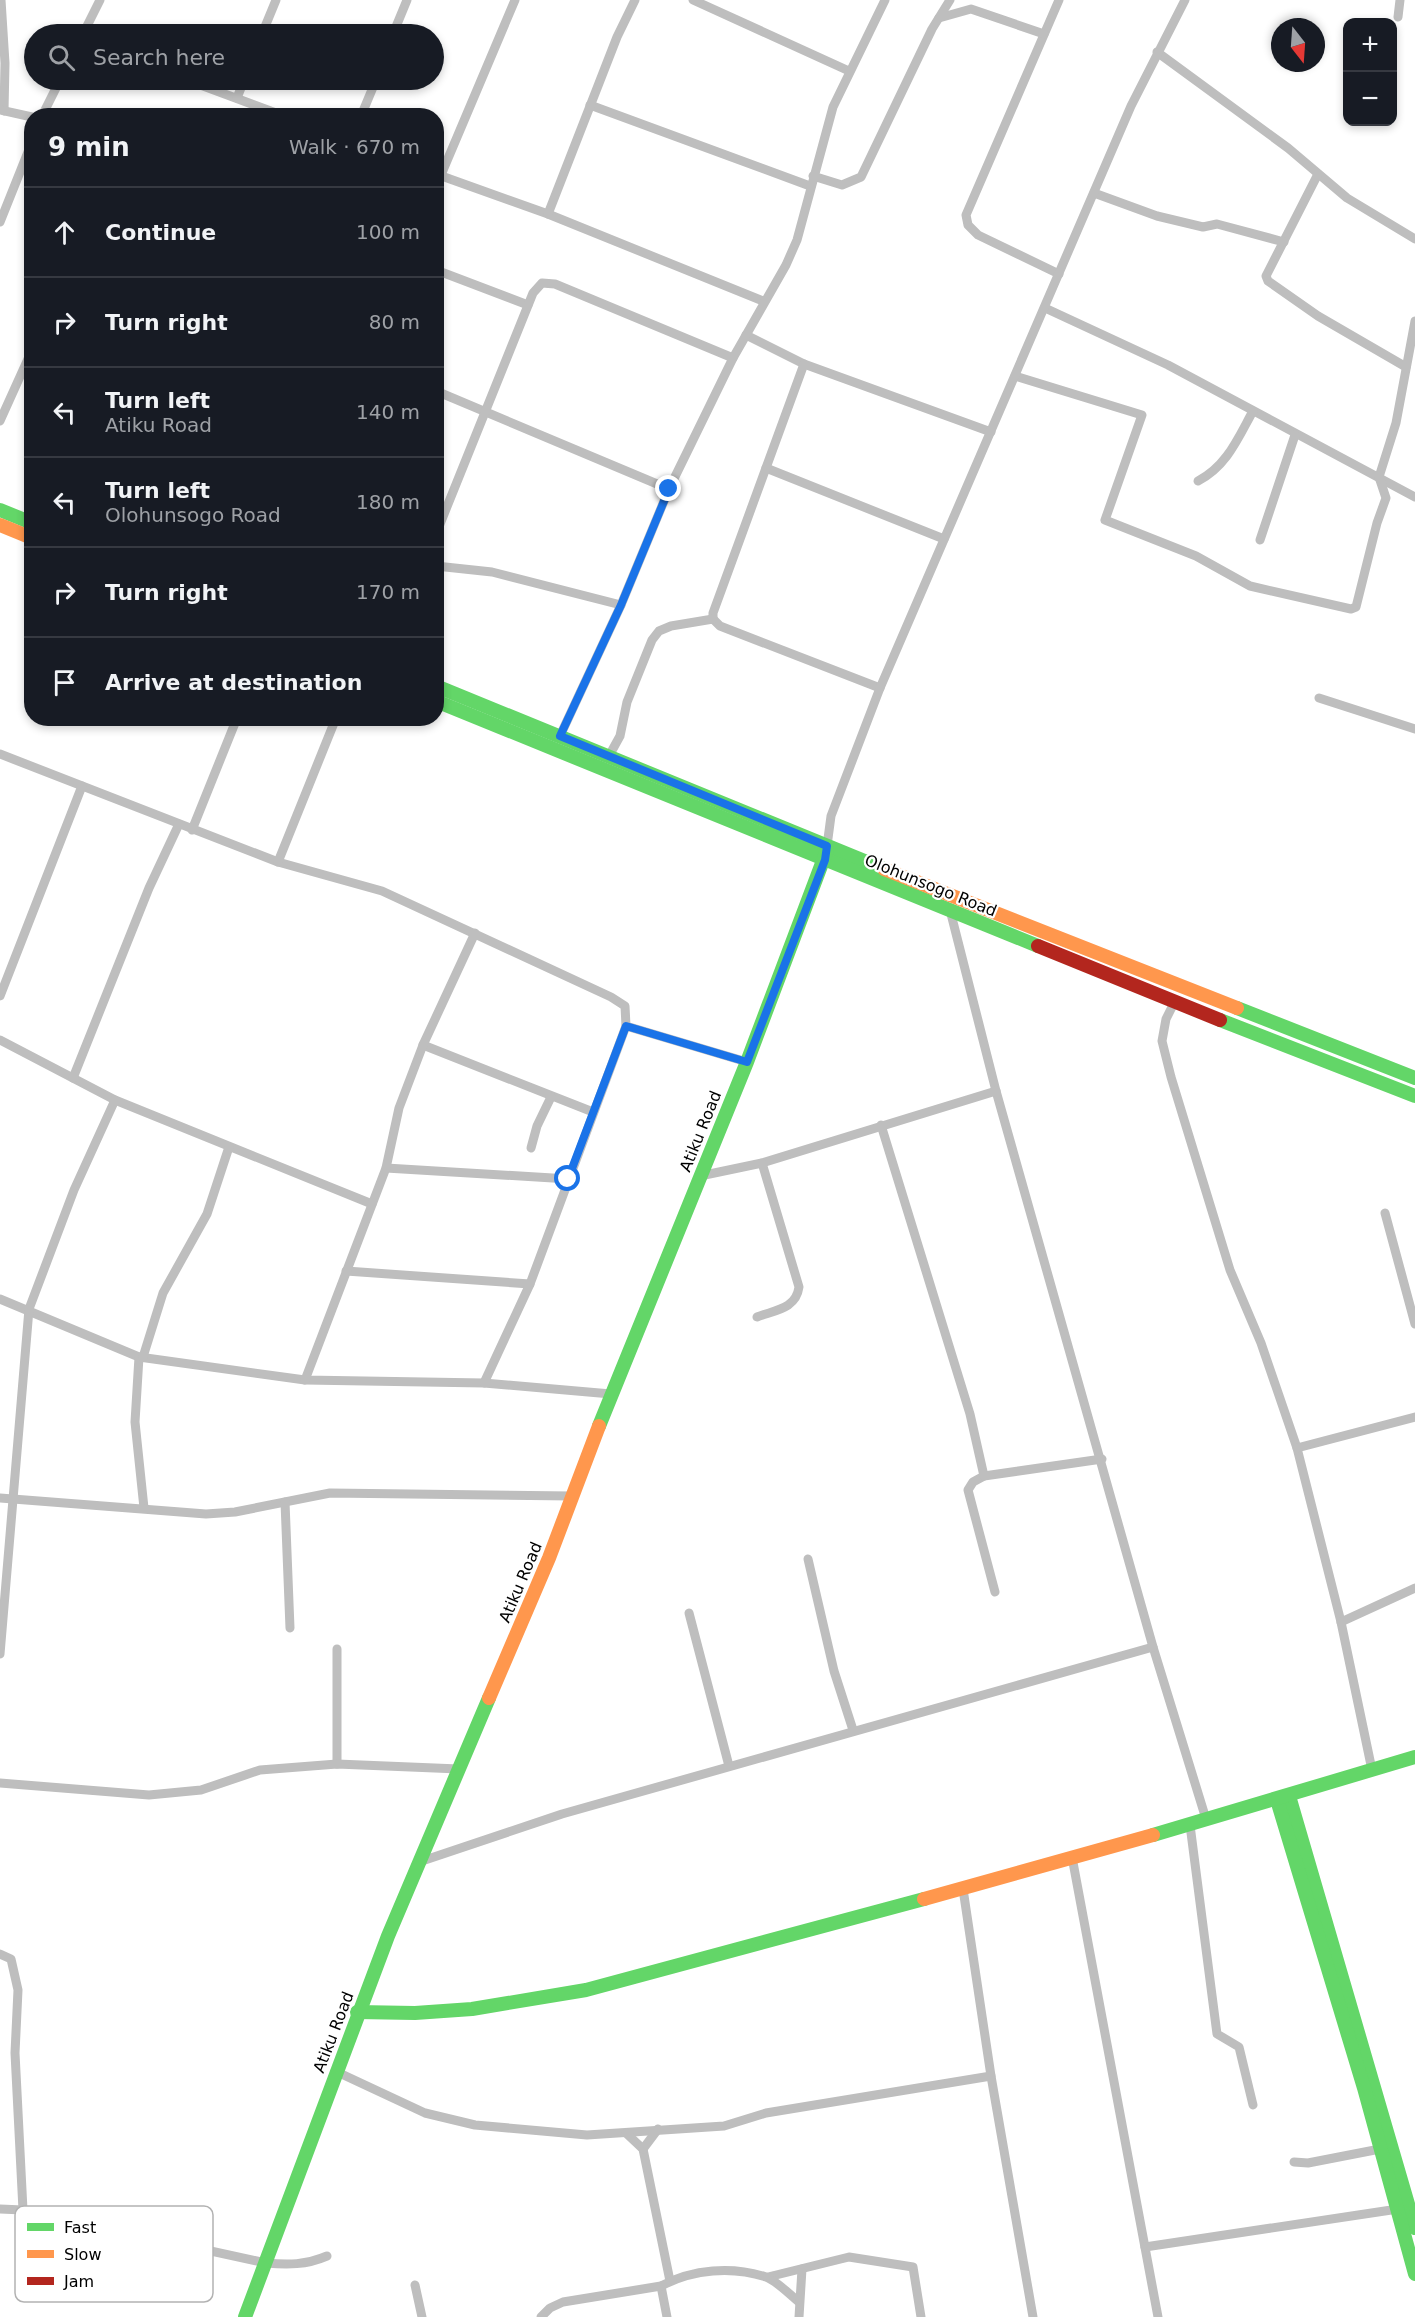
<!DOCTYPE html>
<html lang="en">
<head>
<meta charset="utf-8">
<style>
	:root { --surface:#171b24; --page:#242831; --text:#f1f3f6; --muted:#9ea1a6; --line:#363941 }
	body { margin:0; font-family:"DejaVu Sans",sans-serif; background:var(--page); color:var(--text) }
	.controls { position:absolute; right:18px; top:18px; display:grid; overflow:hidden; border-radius:12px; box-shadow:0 3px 9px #0003 }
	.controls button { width:54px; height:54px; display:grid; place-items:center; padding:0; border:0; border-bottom:2px solid var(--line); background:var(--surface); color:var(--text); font:30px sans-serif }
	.compass { position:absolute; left:1271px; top:18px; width:54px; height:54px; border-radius:50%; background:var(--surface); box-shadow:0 3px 9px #0003; rotate:163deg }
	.stop { position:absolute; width:18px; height:18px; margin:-14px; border:4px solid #1a73e8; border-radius:50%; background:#fff }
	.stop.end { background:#1a73e8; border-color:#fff; box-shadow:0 2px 6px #0008 }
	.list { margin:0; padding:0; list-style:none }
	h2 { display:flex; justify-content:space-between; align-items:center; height:78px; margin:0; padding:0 24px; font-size:26px }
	h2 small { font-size:20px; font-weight:400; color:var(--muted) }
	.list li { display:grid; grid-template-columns:39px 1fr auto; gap:18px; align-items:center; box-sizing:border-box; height:90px; padding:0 24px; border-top:2px solid var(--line) }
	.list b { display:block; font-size:22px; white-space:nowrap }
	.list p { margin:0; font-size:20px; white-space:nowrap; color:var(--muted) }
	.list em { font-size:20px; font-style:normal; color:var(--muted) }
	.icon { flex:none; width:33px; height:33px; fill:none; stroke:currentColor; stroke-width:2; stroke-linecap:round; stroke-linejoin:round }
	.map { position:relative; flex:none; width:1415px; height:2317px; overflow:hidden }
	.search { position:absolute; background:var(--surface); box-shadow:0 3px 9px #0003; left:24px; top:24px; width:420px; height:66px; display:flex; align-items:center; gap:15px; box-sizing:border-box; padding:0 21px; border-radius:33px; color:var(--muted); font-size:22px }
	.panel { position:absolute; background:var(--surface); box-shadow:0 3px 9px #0003; left:24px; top:108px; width:420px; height:618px; border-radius:24px }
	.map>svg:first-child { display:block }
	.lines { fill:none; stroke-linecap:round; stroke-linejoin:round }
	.street { stroke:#bebebe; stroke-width:9 }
	.fast { stroke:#63d668; stroke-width:14 }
	.slow { stroke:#ff974d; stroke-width:14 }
	.jam { stroke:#b3261e; stroke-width:14 }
	.route { stroke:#1a73e8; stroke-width:8 }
	.labels { text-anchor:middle; stroke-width:4.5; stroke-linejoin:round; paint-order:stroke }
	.street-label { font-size:16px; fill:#000; stroke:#fff }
	.key { fill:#fff; stroke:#b2b2b2; stroke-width:1.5 }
	.key-label { font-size:16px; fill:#000 }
</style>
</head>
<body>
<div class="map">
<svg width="1415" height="2317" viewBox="0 0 1415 2317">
	<rect width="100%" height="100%" fill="#fff"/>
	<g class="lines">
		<g class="street">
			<polyline points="1,0 5,63 4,111"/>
			<polyline points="693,0 849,71"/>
			<polyline points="1059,0 966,215 968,225 978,235 1059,274"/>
			<polyline points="1398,17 1400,0"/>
			<polyline points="939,18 971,9 1044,34"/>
			<polyline points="83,34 100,0"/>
			<polyline points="262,34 276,0"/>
			<polyline points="393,34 407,0"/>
			<polyline points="1157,52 1288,148 1347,198 1415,239"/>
			<polyline points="187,80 284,116"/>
			<polyline points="237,98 244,80"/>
			<polyline points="590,105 810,186"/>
			<polyline points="0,110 32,117"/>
			<polyline points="42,116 60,80"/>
			<polyline points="361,116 376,80"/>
			<polyline points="436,174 548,214 763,301"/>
			<polyline points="1318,174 1266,276 1268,281 1318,316 1406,367"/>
			<polyline points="441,175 515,0"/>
			<polyline points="813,176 842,185 861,177 932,29 950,0"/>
			<polyline points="1094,193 1157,216 1203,227 1217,224 1284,242"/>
			<polyline points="548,214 617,37 635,0"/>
			<polyline points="0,222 32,142"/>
			<polyline points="436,270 528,305"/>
			<polyline points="1045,308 1168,365 1415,497"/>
			<polyline points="746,335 804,364 991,432"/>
			<polyline points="1015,376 1142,415 1105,520 1196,556 1250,586 1351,609 1356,607 1377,523 1386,498 1379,477 1396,423 1415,321"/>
			<polyline points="436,391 669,489"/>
			<polyline points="0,421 32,350"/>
			<polyline points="766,468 944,539"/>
			<path d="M1198,481c29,-15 40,-43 55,-70"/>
			<polyline points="436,534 533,293 542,283 555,284 733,358"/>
			<polyline points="1260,540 1295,435"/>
			<polyline points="436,566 492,572 621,605"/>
			<polyline points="713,619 713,613 804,364"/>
			<polyline points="713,619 720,626 880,688"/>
			<polyline points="1319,698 1415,729"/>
			<polyline points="560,736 621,605 669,489 733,358 786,265 797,240 833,107 885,0"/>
			<polyline points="0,754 278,862 382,891 611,997 625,1006 626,1026 747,1062"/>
			<polyline points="609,756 620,736 627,702 652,640 659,631 671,626 713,619"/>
			<polyline points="192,830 237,718"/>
			<polyline points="827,846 831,816 880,688 1131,106 1185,0"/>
			<polyline points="278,862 336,718"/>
			<polyline points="950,910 996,1091 1153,1647 1206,1819"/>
			<polyline points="0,996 82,786"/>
			<polyline points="1175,1001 1166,1019 1162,1041 1171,1077 1230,1270 1261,1343 1297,1448 1341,1622 1372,1770"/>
			<polyline points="0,1040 115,1100 372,1204"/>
			<polyline points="423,1045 593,1112"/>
			<polyline points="73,1078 149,888 179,824"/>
			<polyline points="881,1125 970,1414 984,1476 973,1482 968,1490 995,1592"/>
			<polyline points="531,1148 537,1126 551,1097"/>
			<polyline points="386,1168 569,1179"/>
			<polyline points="700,1176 762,1163 996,1091"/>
			<polyline points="1385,1213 1415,1324"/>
			<polyline points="346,1271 530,1284"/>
			<polyline points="0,1299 139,1357 305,1380 484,1383 611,1394"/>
			<path d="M757,1317c18,-7 39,-8 42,-30l-37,-124"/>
			<polyline points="139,1357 135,1422 144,1508"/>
			<polyline points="143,1357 163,1293 207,1214 229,1147"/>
			<polyline points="305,1380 386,1168 399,1108 423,1045 475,933"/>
			<polyline points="484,1383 530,1284 626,1026"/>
			<polyline points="1297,1448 1415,1417"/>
			<polyline points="984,1476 1102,1459"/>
			<polyline points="0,1498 206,1514 235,1512 330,1493 572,1496"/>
			<polyline points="285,1502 290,1628"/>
			<polyline points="808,1559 834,1671 853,1730"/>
			<polyline points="689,1613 729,1766"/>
			<polyline points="1341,1622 1415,1588"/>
			<polyline points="337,1649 337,1764"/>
			<polyline points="0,1654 29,1309 74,1190 115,1100"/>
			<polyline points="0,1783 149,1795 201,1790 260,1770 337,1764 459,1769"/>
			<polyline points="1190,1825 1217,2034 1239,2047 1253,2105"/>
			<polyline points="1072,1857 1158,2317"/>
			<polyline points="419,1862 562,1814 1153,1647"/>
			<polyline points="963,1889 991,2076 1033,2317"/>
			<polyline points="0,1954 11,1959 18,1990 15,2053 23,2210"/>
			<polyline points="335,2071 425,2113 475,2125 587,2135 724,2126 766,2113 991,2076"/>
			<polyline points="626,2133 643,2149 670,2281"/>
			<polyline points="643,2149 658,2129"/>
			<polyline points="1294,2162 1308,2163 1380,2149"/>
			<path d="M0,2209l23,1 243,53c22,2 40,2 61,-7"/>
			<polyline points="1145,2247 1398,2209"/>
			<polyline points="768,2277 849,2257 913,2267 921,2317"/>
			<polyline points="415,2285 422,2317"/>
			<polyline points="661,2286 667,2317"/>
			<path d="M541,2317l9,-9 13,-6 98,-16c32,-17 71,-20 105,-9 11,4 24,18 33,25"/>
			<polyline points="799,2317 802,2269"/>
		</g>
		<g class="fast">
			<polyline points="0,510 32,523"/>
			<polyline points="436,686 884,869"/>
			<polyline points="436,701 1038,946"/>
			<polyline points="1237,1008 1415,1078"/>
			<polyline points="1220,1020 1415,1096"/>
			<polyline points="599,1426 747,1062 827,850"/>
			<polyline points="1289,1796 1415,2228"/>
			<polyline points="1277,1800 1364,2088 1415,2274"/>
			<polyline points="1153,1835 1415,1757"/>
			<polyline points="357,2012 415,2013 472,2009 586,1990 924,1899"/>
			<polyline points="245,2317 388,1936 489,1698"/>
		</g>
		<g class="slow">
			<polyline points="0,525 32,538"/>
			<polyline points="884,869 1237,1008"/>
			<polyline points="489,1698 549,1558 599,1426"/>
			<polyline points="924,1899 1153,1835"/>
		</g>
		<polyline class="jam" points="1038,946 1220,1020"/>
	</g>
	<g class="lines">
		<polyline class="route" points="568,1179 626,1026 747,1062 825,860 827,846 560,736 621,605 669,489"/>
	</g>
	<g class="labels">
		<g class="street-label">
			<text transform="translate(931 885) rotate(22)" y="6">Olohunsogo Road</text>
			<text transform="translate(700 1131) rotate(-68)" y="6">Atiku Road</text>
			<text transform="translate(520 1582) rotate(-67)" y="6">Atiku Road</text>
			<text transform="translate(333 2032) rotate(-69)" y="6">Atiku Road</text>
		</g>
	</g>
	<rect x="15" y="2206" width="198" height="96" rx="9" class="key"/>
	<rect x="27" y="2223" width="27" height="8" fill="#63d668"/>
	<rect x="27" y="2250" width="27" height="8" fill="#ff974d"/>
	<rect x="27" y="2277" width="27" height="8" fill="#b3261e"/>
	<g class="key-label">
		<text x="64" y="2233">Fast</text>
		<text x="64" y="2260">Slow</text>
		<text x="64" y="2287">Jam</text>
	</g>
</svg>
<div class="controls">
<button>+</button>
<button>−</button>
</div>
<svg class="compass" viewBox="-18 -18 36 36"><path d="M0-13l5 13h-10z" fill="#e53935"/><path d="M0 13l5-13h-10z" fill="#9ea1a6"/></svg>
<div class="stop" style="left:568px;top:1179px"></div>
<div class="stop end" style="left:669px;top:489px"></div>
<div class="search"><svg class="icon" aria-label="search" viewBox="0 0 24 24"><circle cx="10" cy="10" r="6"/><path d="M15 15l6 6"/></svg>Search here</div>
<section class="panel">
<h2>9 min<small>Walk · 670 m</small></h2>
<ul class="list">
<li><svg class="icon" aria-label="ahead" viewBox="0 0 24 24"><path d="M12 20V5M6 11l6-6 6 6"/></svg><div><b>Continue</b></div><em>100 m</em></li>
<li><svg class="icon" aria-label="right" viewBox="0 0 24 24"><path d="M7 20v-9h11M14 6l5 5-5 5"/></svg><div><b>Turn right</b></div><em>80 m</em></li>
<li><svg class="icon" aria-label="left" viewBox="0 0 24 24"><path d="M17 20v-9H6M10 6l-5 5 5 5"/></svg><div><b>Turn left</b><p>Atiku Road</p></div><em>140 m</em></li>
<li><svg class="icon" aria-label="left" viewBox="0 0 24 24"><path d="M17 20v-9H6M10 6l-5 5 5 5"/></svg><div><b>Turn left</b><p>Olohunsogo Road</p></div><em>180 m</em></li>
<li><svg class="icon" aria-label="right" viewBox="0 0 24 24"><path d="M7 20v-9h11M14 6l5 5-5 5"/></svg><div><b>Turn right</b></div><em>170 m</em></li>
<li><svg class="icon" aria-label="arrive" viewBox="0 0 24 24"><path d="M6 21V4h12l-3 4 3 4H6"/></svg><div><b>Arrive at destination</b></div></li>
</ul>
</section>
</div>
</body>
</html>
